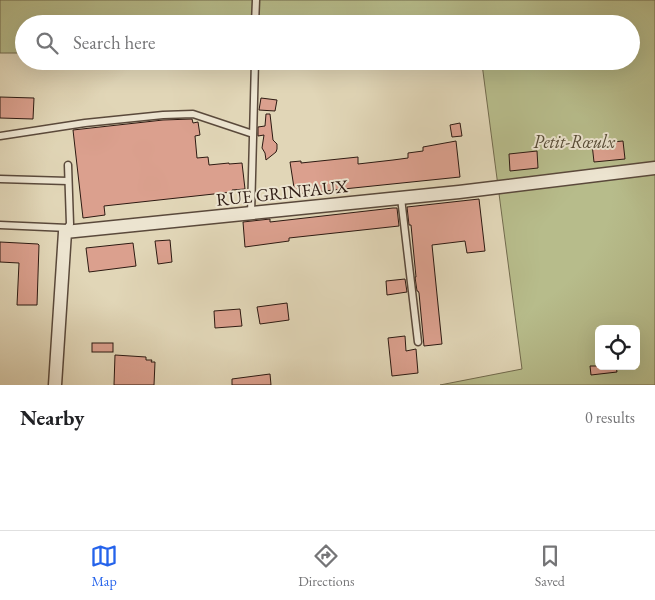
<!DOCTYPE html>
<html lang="en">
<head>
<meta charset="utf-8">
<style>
	:root { --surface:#fff; --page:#f2f2f2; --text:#202124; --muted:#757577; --line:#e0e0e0; --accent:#2563eb }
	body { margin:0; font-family:"EB Garamond",serif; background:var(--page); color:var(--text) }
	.controls { position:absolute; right:15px; bottom:15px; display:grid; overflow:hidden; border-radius:8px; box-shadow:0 5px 20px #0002 }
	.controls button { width:45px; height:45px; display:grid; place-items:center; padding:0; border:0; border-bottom:1px solid var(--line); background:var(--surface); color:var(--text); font:25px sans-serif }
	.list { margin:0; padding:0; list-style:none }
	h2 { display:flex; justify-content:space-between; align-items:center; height:65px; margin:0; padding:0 20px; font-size:21px }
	h2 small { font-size:16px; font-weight:400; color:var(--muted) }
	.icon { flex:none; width:28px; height:28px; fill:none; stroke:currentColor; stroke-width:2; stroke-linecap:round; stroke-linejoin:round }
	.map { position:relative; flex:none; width:655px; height:385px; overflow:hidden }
	.search { position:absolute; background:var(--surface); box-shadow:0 5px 20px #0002; left:15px; right:15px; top:15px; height:55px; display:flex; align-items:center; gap:12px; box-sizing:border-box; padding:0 18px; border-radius:28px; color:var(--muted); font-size:19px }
	.sheet { height:145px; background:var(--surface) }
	nav { display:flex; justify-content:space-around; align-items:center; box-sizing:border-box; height:70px; border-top:1px solid var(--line); background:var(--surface); font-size:14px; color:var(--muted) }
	nav a { display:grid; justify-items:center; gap:2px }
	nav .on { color:var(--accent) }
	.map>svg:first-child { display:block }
	.green { fill:#b7bc8b; stroke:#726b4e; fill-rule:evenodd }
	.building { fill:#dba08e; stroke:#2d1a12 }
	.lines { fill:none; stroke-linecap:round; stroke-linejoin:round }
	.lane-casing { stroke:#5a493b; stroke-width:9 }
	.street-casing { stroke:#5a493b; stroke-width:15 }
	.lane { stroke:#ece4d0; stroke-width:6 }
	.street { stroke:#ece4d0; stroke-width:12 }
	.labels { text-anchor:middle; stroke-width:4; stroke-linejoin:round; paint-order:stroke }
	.park-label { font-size:18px; font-style:italic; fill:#564b36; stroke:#ece4d0 }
	.street-label { font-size:18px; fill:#2d1a12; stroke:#ece4d0 }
</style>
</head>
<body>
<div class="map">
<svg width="655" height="385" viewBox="0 0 655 385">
	<rect width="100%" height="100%" fill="#e1d6b7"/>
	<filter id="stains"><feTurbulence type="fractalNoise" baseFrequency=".004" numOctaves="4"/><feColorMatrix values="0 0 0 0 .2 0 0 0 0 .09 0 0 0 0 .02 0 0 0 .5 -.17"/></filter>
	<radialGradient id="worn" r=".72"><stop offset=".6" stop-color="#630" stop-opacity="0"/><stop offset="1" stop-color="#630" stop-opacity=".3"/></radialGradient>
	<path class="green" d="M0,0h655v385h-215l82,-16 -40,-305 -97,-3h246v-37h-607v29h-24zM599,329h37v37h-37z"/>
	<g class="building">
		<polygon points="0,97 34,98 33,119 0,118"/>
		<polygon points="261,98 277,100 275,111 259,110"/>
		<polygon points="266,114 270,114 273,140 277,144 277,149 276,152 266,160 265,153 262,148 264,135 258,136 258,127 265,126"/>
		<polygon points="192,119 193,123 198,122 200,135 195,136 197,158 208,157 209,165 229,163 229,164 242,163 245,189 232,190 232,192 104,206 105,215 83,218 73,130 163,120"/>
		<polygon points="460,123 462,136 452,137 450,125"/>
		<polygon points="456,141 460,177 295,194 290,162 301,161 301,163 358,157 358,164 393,160 408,158 408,153 423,151 423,147"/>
		<polygon points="623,141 625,159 594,162 592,144"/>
		<polygon points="537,151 538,168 510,171 509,154"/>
		<polygon points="479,199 485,251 467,253 465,241 432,245 442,344 424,346 419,293 418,291 417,291 415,277 416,277 411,225 409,225 407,207"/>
		<polygon points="393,208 397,208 399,226 289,238 289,241 245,247 243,222 270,219 270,222"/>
		<polygon points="170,240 172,262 158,264 155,241"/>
		<polygon points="0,242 38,244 39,245 37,305 17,305 19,263 0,262"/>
		<polygon points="133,243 136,266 89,272 86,248"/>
		<polygon points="405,279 407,292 387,295 386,281"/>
		<polygon points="287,303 289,320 260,324 257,307"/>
		<polygon points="240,309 242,326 215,328 214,311"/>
		<polygon points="405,336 406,351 416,349 418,373 392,376 388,338"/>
		<rect x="92" y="343" width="21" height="9"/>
		<polygon points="115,355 146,357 146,360 152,360 151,362 155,362 154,385 114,385"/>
		<polygon points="590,366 616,366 617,372 591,375"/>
		<polygon points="270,374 271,385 232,385 232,379"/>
	</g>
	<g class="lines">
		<defs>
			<g id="lane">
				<polyline points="255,24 256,0"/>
				<polyline points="0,136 85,123 163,115 193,114 253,134"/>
				<polyline points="0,179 68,181"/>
				<polyline points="401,198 418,342"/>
				<polyline points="251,214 255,61"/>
				<polyline points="0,225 68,228"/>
				<polyline points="65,231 70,224 68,165"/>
			</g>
			<polyline id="street" points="55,385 65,232 459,192 655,168"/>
		</defs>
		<use href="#lane" class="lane-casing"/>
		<use href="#street" class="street-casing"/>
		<use href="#lane" class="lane"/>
		<use href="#street" class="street"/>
	</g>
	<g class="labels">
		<g class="park-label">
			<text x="574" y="148">Petit-Rœulx</text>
		</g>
		<g class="street-label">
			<text transform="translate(282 193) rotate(-6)" y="6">RUE GRINFAUX</text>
		</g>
	</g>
	<rect width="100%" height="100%" filter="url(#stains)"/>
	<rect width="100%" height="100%" fill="url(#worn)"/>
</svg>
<div class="controls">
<button><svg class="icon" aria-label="locate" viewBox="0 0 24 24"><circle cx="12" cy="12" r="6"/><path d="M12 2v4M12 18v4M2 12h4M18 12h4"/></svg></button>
</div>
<div class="search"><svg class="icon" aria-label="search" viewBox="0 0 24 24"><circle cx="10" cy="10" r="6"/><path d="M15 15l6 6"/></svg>Search here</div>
</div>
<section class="sheet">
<h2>Nearby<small>0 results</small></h2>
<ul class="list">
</ul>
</section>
<nav>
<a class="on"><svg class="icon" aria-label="map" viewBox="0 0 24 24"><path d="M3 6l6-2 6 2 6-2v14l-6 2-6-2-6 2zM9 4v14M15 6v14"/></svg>Map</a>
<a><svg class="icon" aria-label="directions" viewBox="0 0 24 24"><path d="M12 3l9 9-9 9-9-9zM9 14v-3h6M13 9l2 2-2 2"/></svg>Directions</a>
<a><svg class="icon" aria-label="saved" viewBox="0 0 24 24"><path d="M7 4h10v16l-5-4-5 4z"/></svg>Saved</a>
</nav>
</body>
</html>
